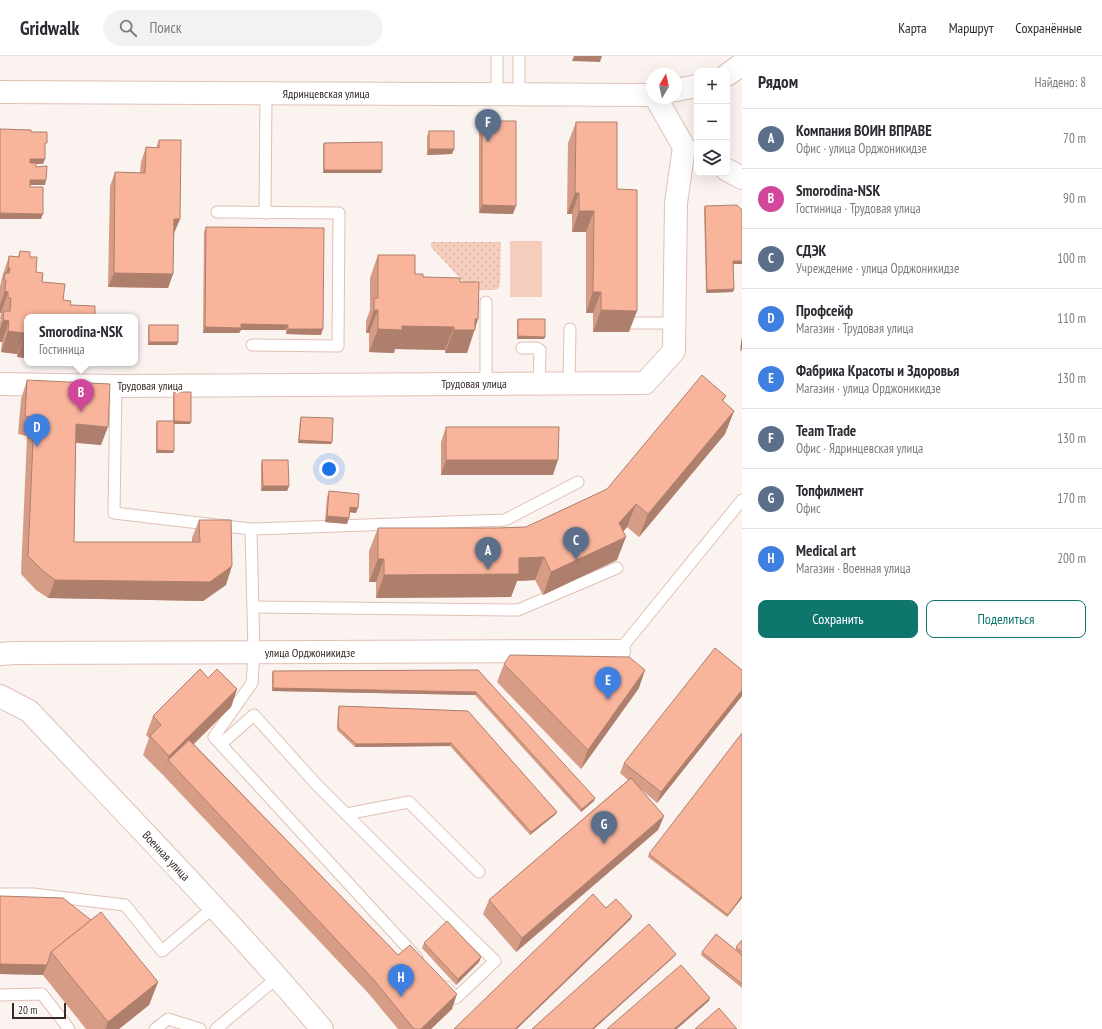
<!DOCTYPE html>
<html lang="ru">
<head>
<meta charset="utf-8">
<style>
	:root { --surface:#fff; --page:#f2f2f3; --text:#2b2b33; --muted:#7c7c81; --line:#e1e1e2; --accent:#0f766e }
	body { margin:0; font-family:"PT Sans Narrow",sans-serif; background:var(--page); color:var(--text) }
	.controls { position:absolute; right:12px; top:12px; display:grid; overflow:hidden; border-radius:8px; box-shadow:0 4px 16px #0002 }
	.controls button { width:36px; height:36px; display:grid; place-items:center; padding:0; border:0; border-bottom:1px solid var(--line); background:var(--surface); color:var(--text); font:20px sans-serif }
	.compass { position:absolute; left:646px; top:12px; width:36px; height:36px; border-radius:50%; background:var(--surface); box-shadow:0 4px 16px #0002; rotate:9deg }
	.scale { position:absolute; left:12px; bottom:10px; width:54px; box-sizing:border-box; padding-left:4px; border:2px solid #372b26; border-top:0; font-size:11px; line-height:14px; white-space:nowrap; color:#372b26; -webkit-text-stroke:3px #fff; paint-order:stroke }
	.you { position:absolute; left:329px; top:413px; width:14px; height:14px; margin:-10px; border:3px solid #fff; border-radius:50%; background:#1a73e8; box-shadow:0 0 0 6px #1a73e833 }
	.badge { display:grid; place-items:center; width:26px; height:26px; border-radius:50%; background:var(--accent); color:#fff; font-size:13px; font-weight:700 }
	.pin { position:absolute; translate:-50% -33px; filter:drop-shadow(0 1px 2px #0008) }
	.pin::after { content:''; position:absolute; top:21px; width:14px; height:12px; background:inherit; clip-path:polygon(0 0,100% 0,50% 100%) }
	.popup { position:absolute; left:24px; top:258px; width:114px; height:52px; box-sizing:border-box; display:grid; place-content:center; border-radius:8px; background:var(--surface); filter:drop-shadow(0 1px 3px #0005); font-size:13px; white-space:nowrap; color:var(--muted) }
	.popup b { font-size:15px; color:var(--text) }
	.popup::after { content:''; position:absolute; left:50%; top:100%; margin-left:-8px; border:8px solid transparent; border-top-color:var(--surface) }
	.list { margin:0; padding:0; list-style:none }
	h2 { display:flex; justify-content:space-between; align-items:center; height:52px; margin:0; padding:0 16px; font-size:17px }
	h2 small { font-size:13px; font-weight:400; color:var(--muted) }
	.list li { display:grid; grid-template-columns:26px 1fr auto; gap:12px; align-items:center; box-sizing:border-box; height:60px; padding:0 16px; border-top:1px solid var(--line) }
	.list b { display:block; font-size:15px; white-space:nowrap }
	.list p { margin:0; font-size:13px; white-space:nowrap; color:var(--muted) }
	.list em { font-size:13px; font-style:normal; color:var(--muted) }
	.actions { display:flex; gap:8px; padding:12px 16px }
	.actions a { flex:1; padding:9px 0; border:1px solid var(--accent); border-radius:8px; text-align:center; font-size:14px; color:var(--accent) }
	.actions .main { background:var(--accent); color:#fff }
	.icon { flex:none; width:22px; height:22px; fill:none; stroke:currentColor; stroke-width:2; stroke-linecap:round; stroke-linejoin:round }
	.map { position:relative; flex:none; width:742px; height:973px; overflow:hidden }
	header { display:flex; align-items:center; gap:24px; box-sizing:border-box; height:56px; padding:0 20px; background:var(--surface); border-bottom:1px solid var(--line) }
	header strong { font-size:19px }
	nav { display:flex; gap:22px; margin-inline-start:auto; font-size:14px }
	.search { width:280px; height:36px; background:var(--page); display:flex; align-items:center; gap:10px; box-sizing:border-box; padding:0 14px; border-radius:22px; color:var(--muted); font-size:15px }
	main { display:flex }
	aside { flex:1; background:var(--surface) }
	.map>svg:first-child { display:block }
	.green { fill:#f6cdbd }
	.park { fill:url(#park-dots) }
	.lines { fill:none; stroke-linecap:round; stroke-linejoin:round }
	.service-casing { stroke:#e1c0b4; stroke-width:13 }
	.minor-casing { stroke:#e1c0b4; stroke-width:24 }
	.secondary-casing { stroke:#e1c0b4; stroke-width:24 }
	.service { stroke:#fff; stroke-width:11 }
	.minor { stroke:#fff; stroke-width:22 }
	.secondary { stroke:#fff; stroke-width:22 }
	.wall { fill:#d69c86 }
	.shaded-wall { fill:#ae7f6d }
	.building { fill:#f9b59c; stroke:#ae7f6d }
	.labels { text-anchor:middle; stroke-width:3.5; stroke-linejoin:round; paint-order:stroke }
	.street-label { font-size:12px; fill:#372b26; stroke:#fff }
</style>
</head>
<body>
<header>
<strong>Gridwalk</strong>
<div class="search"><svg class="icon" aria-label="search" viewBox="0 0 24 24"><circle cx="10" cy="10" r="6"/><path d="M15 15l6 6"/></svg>Поиск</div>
<nav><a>Карта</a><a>Маршрут</a><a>Сохранённые</a></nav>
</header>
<main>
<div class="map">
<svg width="742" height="973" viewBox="0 0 742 973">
	<defs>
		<pattern id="park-dots" width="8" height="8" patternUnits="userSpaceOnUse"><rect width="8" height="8" fill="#f6cdbd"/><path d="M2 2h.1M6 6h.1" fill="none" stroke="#d4b0a2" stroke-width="1.8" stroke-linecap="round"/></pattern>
	</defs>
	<rect width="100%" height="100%" fill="#faf3f0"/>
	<rect class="green" x="510" y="185" width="32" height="56"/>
	<polygon class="park" points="431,186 501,186 500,229 499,232 495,234 471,234 431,191"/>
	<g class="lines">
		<defs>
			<g id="service">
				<polyline points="497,0 497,39"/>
				<polyline points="519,0 519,39"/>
				<polyline points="217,156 339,157 338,290 252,289"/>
				<polyline points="265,157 266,38"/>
				<polyline points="629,267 674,267"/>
				<polyline points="522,292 537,292 540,294 539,327"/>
				<polyline points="569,327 570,273"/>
				<polyline points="486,328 486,246"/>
				<polyline points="116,330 114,457 251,473 254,597 252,627 214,681 417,902"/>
				<polyline points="251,473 505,464 578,426"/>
				<polyline points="253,551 518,554 617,512"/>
				<polyline points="619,595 742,444"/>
				<polyline points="221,688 254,659 316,728 404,816 495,905 456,942 446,931"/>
				<polyline points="346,758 409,746 479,816"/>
				<polyline points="0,838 33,838 125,849 162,895 214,851"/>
				<polyline points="0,939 42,938 69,973"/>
				<polyline points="155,973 168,963 200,973"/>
				<polyline points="216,973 278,921"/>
			</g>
			<g id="minor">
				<polyline points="727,19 742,8"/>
				<polyline points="676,34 697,30"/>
				<polyline points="0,36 652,39"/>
				<polyline points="727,114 742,122"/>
				<polyline points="0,328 116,330 645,327 674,295 676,147 684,91 656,42"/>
				<polyline points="0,598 14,597 619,595"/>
			</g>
			<path id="secondary" d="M0,640l29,15c99,105 200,208 293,318"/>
		</defs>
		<use href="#service" class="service-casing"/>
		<use href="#minor" class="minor-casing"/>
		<use href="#secondary" class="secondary-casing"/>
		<use href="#service" class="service"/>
		<use href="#minor" class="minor"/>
		<use href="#secondary" class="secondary"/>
	</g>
	<g class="wall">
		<polygon points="482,65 513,158 479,157 479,73"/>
		<polygon points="576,66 617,133 629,276 593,276 593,257 586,257 586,176 572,176 572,158 567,158 568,87"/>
		<polygon points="429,75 454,93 452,98 427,99 427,81"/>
		<polygon points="159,84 180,163 174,177 173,218 168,232 108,231 110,130 115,116 140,117 141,106 146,91 156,92"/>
		<polygon points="324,87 382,114 381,117 323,117 323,89"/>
		<polygon points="705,150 742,154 742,208 733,208 734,233 733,236 706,237 704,153"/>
		<polygon points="206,171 321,279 286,278 286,274 241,274 239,277 203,277 204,176"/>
		<polygon points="20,195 27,261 26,302 17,301 17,298 1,296 2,286 0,286 0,266 1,263 0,263 1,257 0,257 0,230 1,227 2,221 9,200 18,201"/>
		<polygon points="378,199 423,221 460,226 478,263 467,297 445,297 445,294 395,293 394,297 369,296 369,277 366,277 366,265 370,254 370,222"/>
		<polygon points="518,263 545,281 544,283 517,283 517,266"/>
		<polygon points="149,269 178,286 177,289 148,289 148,272"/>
		<polygon points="742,280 742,295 740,295"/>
		<polygon points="27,324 101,389 76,387 74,486 192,486 192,482 199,464 226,529 203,545 48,542 36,534 21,518 27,380 18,378 21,343"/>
		<polygon points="174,336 190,368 174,368 173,397 156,397 156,368 157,365 173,365 173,339"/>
		<polygon points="726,340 723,345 734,355 725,378 639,481 627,471 623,476 617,504 543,539 535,524 517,525 511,541 376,542 376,526 369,526 369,495 378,472 497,472 526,471 607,433"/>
		<polygon points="301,361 332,386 331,388 298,387 300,364"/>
		<polygon points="446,371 553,419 441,419 441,386"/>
		<polygon points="262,404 289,430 287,435 261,435 261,409"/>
		<polygon points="329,435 356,457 349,456 347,468 325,466 327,441"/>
		<polygon points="504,608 639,632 581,713 497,626"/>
		<polygon points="478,614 594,745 581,756 475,639 272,635 272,618 273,615"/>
		<polygon points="742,614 742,640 657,747 641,733 664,760 658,774 516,896 483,858 489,844 628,724 620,717 624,707"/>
		<polygon points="208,622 237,633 231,651 194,688 398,899 452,953 431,973 398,973 369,938 163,719 143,699 149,682 146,679 153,660"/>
		<polygon points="339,650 468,655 557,756 556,758 530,779 450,690 355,691 337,674 338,653"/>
		<polygon points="649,798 742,842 727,861 648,801"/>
		<polygon points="0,840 158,926 149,949 119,973 86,973 43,919 0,918"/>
		<polygon points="742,884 742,932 701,899 702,896 736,894 736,891"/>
		<polygon points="424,887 481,901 479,906 456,929 422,892"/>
	</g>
	<g class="shaded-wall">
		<polygon points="574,0 602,0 600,6 572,5"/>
		<polygon points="429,93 454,93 452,98 427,99"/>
		<polygon points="30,103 45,103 43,108 28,108"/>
		<polygon points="324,114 382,114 381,117 323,117"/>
		<polygon points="30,124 46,124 45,129 28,129"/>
		<polygon points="575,137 579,137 572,158 567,158"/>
		<polygon points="482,149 516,150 513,158 479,157"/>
		<polygon points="579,155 594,155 586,176 572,176"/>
		<polygon points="0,157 43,158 41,163 0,163"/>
		<polygon points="174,163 180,163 174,177 169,177"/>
		<polygon points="733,205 742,205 742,208 732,208"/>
		<polygon points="8,212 10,212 5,224 4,224"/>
		<polygon points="114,217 173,218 168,232 108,231"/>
		<polygon points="734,233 733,236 706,237 707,234"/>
		<polygon points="5,235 8,236 1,257 0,257 0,249"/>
		<polygon points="593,236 601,236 593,257 586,257"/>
		<polygon points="374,254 378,254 369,277 366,277"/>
		<polygon points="601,254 637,255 629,276 593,276"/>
		<polygon points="475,263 478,263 467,297 445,297 454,274"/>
		<polygon points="3,264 9,265 2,286 0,286 0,273"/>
		<polygon points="241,268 288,269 286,274 241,274 239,277 203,277 205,271"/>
		<polygon points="402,270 454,271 445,294 395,293 394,297 369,296 378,273"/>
		<polygon points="288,273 323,273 321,279 286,278"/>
		<polygon points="8,275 25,277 17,298 1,296"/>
		<polygon points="24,280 27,280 27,300 26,302 17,301"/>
		<polygon points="518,280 545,281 544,283 517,283"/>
		<polygon points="149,286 178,286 177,289 148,289"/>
		<polygon points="734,355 725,378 639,481 648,458"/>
		<polygon points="174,365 191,366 190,368 173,368"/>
		<polygon points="76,368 108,371 101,389 70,386"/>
		<polygon points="299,384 332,386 331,388 298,387"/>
		<polygon points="157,394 174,395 173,397 156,397"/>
		<polygon points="446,404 558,404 553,419 441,419"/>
		<polygon points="263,430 289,430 287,435 261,435"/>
		<polygon points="636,448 627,471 613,487 626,481 617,504 543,539 551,516 619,467"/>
		<polygon points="350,451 358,452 356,457 348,456"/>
		<polygon points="327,460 349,462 347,468 325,466"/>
		<polygon points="544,501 535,524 517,525 511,541 376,542 384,519 519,502"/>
		<polygon points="378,503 384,503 376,526 369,526"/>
		<polygon points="232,510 226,529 203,545 48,542 55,524"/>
		<polygon points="645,614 639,632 581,713 588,694"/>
		<polygon points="273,632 476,636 475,639 272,635"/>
		<polygon points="237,633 231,651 172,709 168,704 163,719 169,700"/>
		<polygon points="742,634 742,640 657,747 661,736"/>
		<polygon points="451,687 450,690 355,691 356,688"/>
		<polygon points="595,742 594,745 581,756 582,753"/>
		<polygon points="557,756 556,758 530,779 531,776"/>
		<polygon points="664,760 658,774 516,896 522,882"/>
		<polygon points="742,840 742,842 727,861 728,859"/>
		<polygon points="632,860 631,863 517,973 515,973"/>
		<polygon points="676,898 675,900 594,973 592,973"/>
		<polygon points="481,901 479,906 456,929 458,923"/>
		<polygon points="0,908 47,909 43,919 0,918"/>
		<polygon points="158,926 149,949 119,973 105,973 108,966"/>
		<polygon points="457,938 452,953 431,973 421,973"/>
		<polygon points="710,942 709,945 677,973 674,973"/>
	</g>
	<g class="building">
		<polygon points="482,65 516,65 516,150 482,149"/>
		<polygon points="576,66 617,66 617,133 637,134 637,255 601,254 601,236 593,236 594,155 579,155 579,137 575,137"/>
		<polygon points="0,73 31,74 31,76 47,76 47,87 45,87 45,103 30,103 30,107 36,107 36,111 47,110 46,124 30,124 30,131 43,131 43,158 0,157"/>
		<rect x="429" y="75" width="25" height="18"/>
		<polygon points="159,84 181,84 180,163 174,163 173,218 114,217 115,116 145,117 146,91 159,92"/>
		<polygon points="382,86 382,114 324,114 324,87"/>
		<polygon points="737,149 742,154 742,205 733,205 734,233 707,234 705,150"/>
		<polygon points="206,171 324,172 323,273 288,273 288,269 241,268 241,272 205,271"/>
		<polygon points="20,195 30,196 30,201 37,201 36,216 43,217 42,226 65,228 63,244 71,245 70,249 95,250 95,261 27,261 27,280 24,280 25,277 8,275 9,265 3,264 4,255 10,255 11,242 8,242 8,236 5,235 6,224 4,224 5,217 9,217 10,212 8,212 9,200 19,201"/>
		<polygon points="378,199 415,199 415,218 423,218 423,221 460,222 460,226 479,226 478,263 475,263 475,274 454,274 454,271 402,270 402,274 378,273 378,254 374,254 374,242 378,242"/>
		<polygon points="518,263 545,263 545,281 518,280"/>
		<rect x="149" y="269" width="29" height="17"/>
		<polygon points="742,284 742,293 741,292"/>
		<polygon points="702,319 726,340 722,344 734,355 648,458 636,448 619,467 626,481 551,516 544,501 519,502 519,518 384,519 384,503 378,503 378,472 497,472 526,471 607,433"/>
		<polygon points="27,324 110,328 108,371 76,368 74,486 200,486 199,464 231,464 232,510 210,526 55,524 43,515 28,500 34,362 25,360"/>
		<polygon points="174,336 191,336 191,366 174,365"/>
		<polygon points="301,361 333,362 332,386 299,384"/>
		<polygon points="157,365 174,365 174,395 157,394"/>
		<polygon points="446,371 559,371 558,404 446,404"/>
		<polygon points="262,404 288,404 289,430 263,430"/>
		<polygon points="329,435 359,438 358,452 350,451 349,462 327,460"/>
		<polygon points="715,592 742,614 742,634 661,736 624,707"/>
		<polygon points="510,599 629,601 645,614 588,694 504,608"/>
		<polygon points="200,613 208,622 217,613 237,633 169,700 150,680 161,669 153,660"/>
		<polygon points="478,614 595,742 582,753 476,636 273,632 273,615"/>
		<polygon points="339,650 468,655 557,756 531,776 451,687 356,688 338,671"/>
		<polygon points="742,677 742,840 728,859 649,798"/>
		<polygon points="189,684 398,899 410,889 457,938 421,973 414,973 374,924 168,704"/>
		<polygon points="631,722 664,760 522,882 489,844"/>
		<polygon points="593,838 606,852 616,843 632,860 515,973 454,973"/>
		<polygon points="0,840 63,842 91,864 51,896 47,909 0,908"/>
		<polygon points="101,856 158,926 108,966 51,896"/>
		<polygon points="447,865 481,901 458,923 424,887"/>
		<polygon points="649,868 676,898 592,973 532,973"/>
		<polygon points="716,878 742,899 742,928 702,896"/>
		<polygon points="742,884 742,896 736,891"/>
		<polygon points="681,909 710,942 674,973 607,973"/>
		<polygon points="719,952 737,973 695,973"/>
	</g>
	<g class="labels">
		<g class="street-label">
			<text x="326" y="42">Ядринцевская улица</text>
			<text x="474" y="332">Трудовая улица</text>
			<text x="150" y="334">Трудовая улица</text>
			<text x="310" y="601">улица Орджоникидзе</text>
			<text transform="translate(166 800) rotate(47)" y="4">Военная улица</text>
		</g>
	</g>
</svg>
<div class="controls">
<button>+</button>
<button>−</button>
<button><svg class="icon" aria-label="layers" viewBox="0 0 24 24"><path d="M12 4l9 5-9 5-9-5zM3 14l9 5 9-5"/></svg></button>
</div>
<svg class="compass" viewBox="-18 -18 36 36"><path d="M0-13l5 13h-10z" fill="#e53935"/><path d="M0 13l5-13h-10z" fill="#7c7c81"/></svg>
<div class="scale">20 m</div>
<div class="you"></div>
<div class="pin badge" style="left:488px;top:514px;background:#5c6f8a">A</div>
<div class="pin badge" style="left:81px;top:356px;background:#d1479c">B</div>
<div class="popup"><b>Smorodina-NSK</b>Гостиница</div>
<div class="pin badge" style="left:576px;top:504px;background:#5c6f8a">C</div>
<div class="pin badge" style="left:37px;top:391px;background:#3f7fe0">D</div>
<div class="pin badge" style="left:608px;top:644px;background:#3f7fe0">E</div>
<div class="pin badge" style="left:488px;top:86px;background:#5c6f8a">F</div>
<div class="pin badge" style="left:604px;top:788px;background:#5c6f8a">G</div>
<div class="pin badge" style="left:401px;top:941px;background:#3f7fe0">H</div>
</div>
<aside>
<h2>Рядом<small>Найдено: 8</small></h2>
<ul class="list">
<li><span class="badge" style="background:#5c6f8a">A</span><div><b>Компания ВОИН ВПРАВЕ</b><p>Офис · улица Орджоникидзе</p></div><em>70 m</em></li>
<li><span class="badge" style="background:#d1479c">B</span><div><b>Smorodina-NSK</b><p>Гостиница · Трудовая улица</p></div><em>90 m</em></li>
<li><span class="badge" style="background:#5c6f8a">C</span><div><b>СДЭК</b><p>Учреждение · улица Орджоникидзе</p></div><em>100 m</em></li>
<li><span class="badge" style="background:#3f7fe0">D</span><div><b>Профсейф</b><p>Магазин · Трудовая улица</p></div><em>110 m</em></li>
<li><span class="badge" style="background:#3f7fe0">E</span><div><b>Фабрика Красоты и Здоровья</b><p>Магазин · улица Орджоникидзе</p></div><em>130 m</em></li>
<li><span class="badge" style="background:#5c6f8a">F</span><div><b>Team Trade</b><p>Офис · Ядринцевская улица</p></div><em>130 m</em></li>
<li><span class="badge" style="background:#5c6f8a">G</span><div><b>Топфилмент</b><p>Офис</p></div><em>170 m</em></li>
<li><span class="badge" style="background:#3f7fe0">H</span><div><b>Medical art</b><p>Магазин · Военная улица</p></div><em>200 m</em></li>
</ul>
<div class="actions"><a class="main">Сохранить</a><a>Поделиться</a></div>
</aside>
</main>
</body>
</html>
